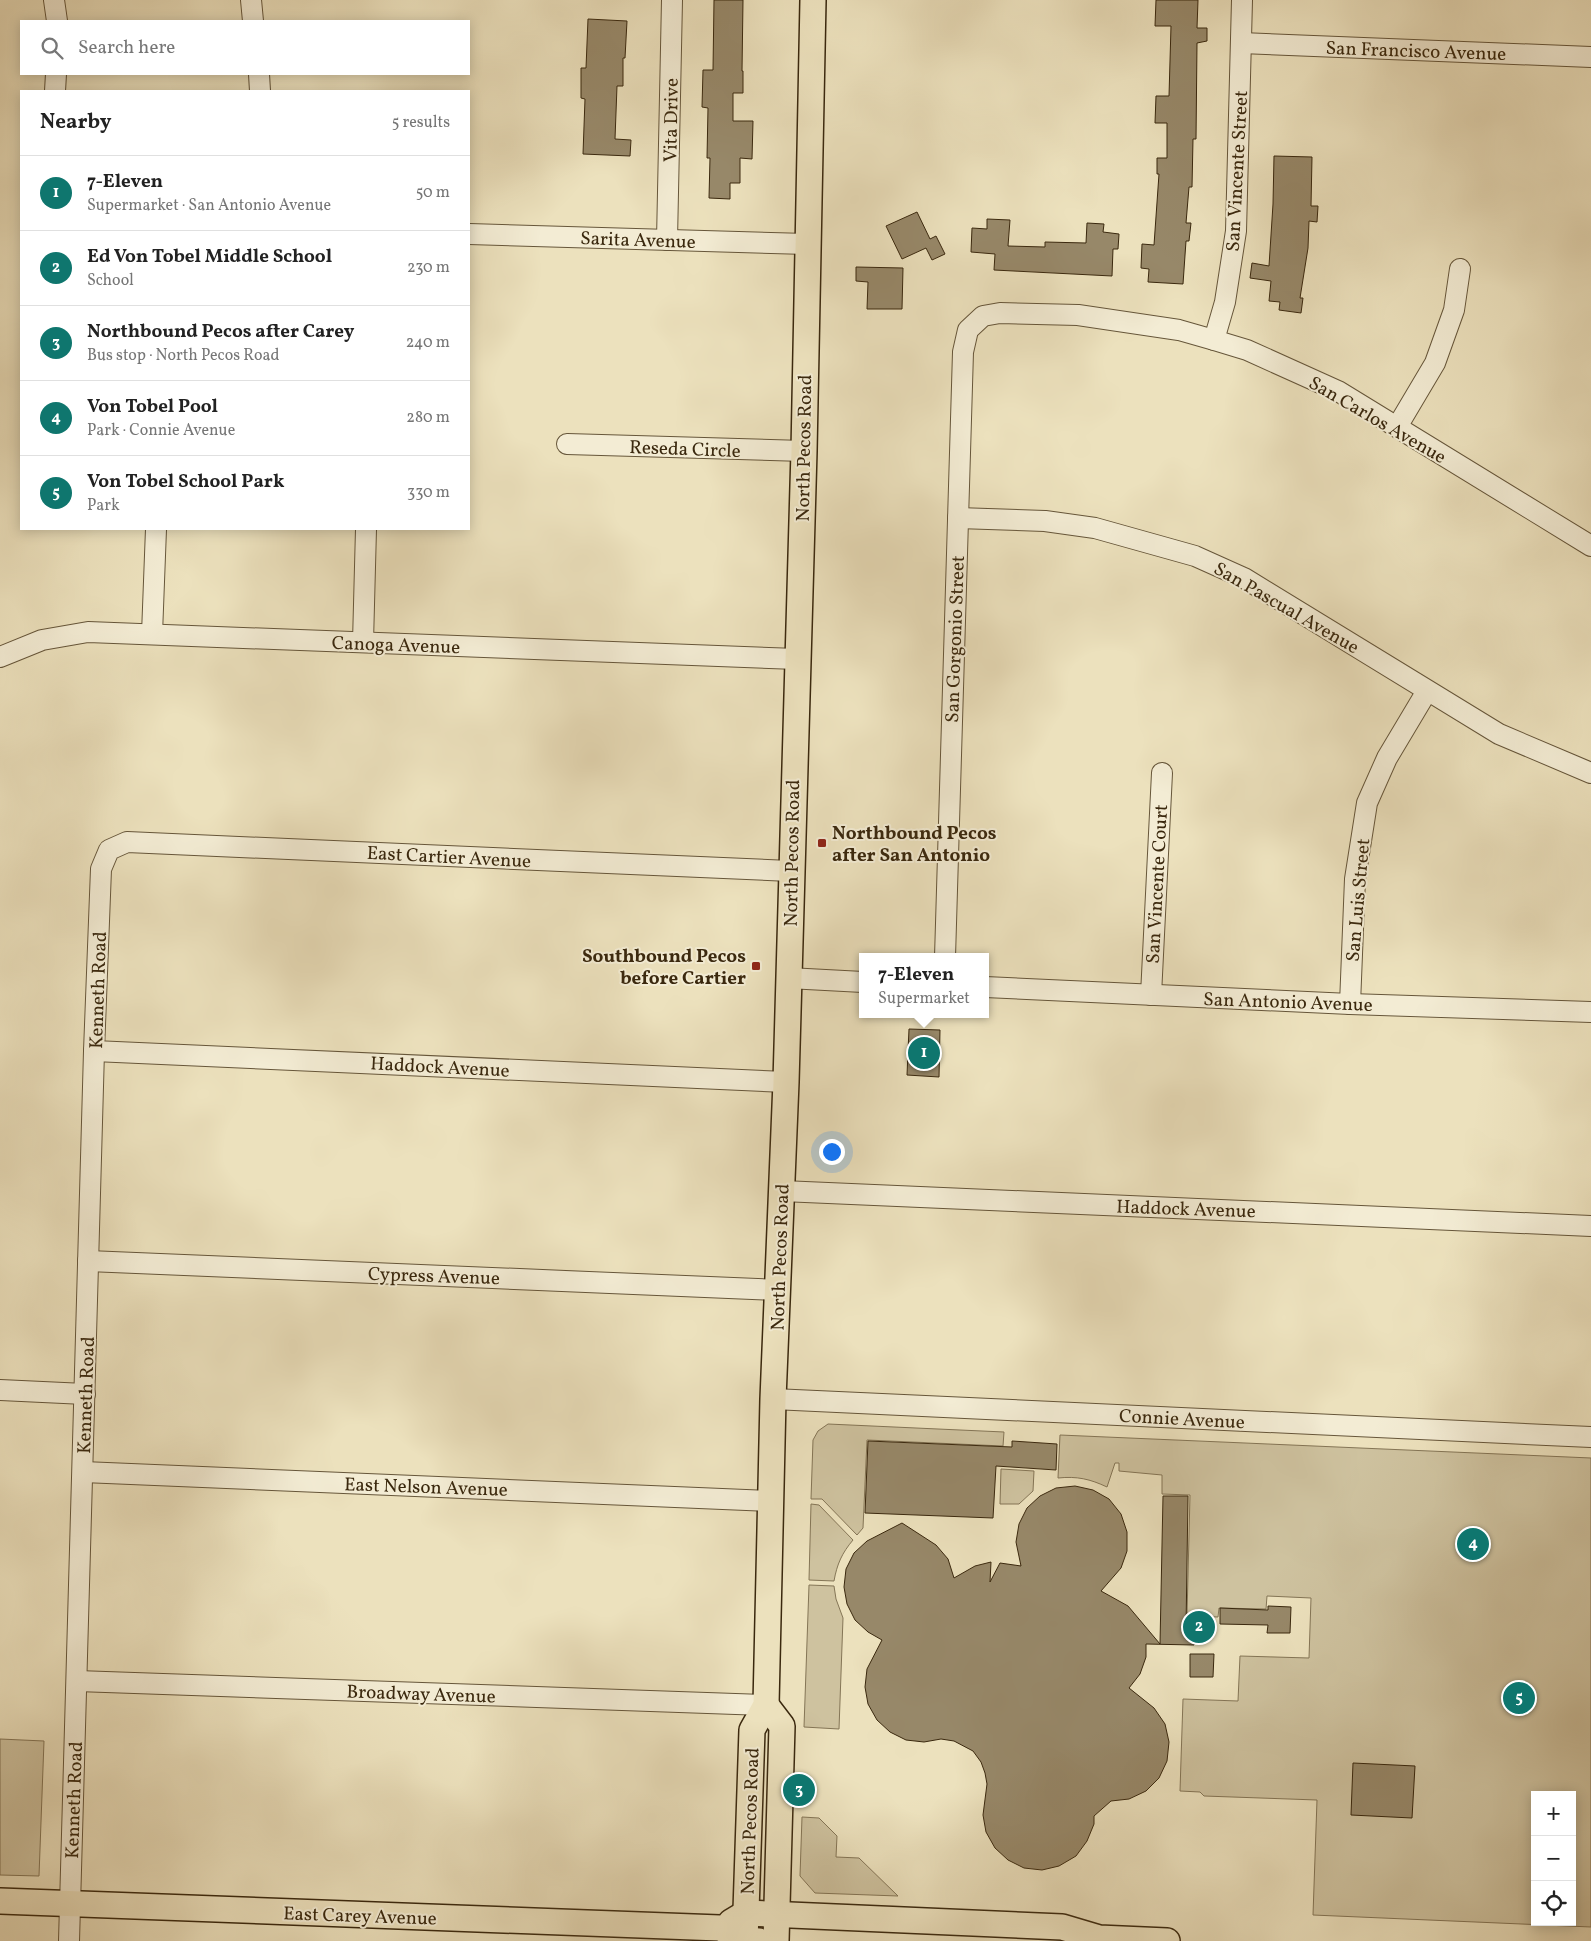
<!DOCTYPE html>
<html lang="en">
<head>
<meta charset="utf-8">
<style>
	:root { --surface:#fff; --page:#f2f2f2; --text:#222; --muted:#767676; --line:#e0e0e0; --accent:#0f766e }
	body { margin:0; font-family:Vollkorn,serif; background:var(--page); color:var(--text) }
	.controls { position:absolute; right:15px; bottom:15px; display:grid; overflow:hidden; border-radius:0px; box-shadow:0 2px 12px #0003 }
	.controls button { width:45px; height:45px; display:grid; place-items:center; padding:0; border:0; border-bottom:1px solid var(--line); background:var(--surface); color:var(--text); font:25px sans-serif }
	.you { position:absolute; left:831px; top:1151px; width:18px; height:18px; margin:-12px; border:4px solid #fff; border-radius:50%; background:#1a73e8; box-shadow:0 0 0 8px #1a73e833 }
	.badge { display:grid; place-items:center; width:32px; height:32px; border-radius:50%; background:var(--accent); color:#fff; font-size:16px; font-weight:700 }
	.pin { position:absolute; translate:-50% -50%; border:2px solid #fff; box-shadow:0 1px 5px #0006 }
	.popup { position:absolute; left:859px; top:953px; width:130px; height:65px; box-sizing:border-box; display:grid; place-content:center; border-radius:0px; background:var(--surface); filter:drop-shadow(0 1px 4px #0005); font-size:16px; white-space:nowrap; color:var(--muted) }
	.popup b { font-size:19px; color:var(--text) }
	.popup::after { content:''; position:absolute; left:50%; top:100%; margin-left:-10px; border:10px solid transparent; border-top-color:var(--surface) }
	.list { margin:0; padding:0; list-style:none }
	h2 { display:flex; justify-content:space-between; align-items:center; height:65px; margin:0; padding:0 20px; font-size:21px }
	h2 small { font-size:16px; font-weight:400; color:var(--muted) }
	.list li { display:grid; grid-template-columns:32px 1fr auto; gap:15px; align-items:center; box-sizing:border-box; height:75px; padding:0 20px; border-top:1px solid var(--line) }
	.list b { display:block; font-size:19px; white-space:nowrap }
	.list p { margin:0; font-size:16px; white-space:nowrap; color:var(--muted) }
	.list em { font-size:16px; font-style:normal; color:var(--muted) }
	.icon { flex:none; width:28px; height:28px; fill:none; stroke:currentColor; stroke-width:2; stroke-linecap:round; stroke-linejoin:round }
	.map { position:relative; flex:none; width:1591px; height:1941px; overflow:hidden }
	.search { position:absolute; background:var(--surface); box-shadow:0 2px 12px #0003; left:20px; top:20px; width:450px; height:55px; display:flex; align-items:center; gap:12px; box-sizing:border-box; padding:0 18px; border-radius:0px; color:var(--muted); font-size:19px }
	.panel { position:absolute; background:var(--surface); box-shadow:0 2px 12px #0003; left:20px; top:90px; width:450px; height:440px; border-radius:0px }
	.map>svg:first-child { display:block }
	.green { fill:#cec29f; stroke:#847556; fill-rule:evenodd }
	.building { fill:#978869; stroke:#3a280e }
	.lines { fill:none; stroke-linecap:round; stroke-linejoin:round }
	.minor-casing { stroke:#66563a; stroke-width:22 }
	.major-casing { stroke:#3a280e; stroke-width:28 }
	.minor { stroke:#f3ecd4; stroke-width:20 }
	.major { stroke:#ece1bd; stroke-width:25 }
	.poi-dot { fill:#8f2418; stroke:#f3ecd4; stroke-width:2 }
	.labels { text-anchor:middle; stroke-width:4; stroke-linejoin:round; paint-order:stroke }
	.street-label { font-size:19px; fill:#3a280e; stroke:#f3ecd4 }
	.poi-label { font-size:19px; font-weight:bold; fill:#3a280e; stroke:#f3ecd4; text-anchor:start }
</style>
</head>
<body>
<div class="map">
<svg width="1591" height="1941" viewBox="0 0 1591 1941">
	<rect width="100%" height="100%" fill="#ece1bd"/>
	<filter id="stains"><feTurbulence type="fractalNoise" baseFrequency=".004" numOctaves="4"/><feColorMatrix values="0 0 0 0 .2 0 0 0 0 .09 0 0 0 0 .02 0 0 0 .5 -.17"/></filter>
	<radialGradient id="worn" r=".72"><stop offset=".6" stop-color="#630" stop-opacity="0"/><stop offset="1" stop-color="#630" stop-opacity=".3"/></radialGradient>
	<g class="green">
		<polygon points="828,1424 1004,1432 1003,1446 867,1440 863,1528 857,1535 822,1499 811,1499 813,1440 818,1431"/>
		<path d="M1060,1435l531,23v469l-278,-12 4,-115 -113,-4 -4,-4 -20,-1 3,-92 55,2 2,-45 69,2 2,-60 -44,-2 -1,13 -47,-1 -1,9 -31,-1 3,-121 -28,-1v-19l-43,-4v-8h-4l-8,24c-17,-8 -30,-11 -49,-9zM1535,1795h37v127h-37z"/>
		<polygon points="1001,1469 1034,1471 1033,1491 1019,1504 1000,1504"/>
		<path d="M811,1504l8,1 34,35c-11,13 -16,24 -19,41l-25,-1z"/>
		<polygon points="809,1585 834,1586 836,1599 843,1618 839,1729 804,1727"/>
		<polygon points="0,1739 44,1741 39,1876 0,1875"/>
		<polygon points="802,1817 819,1818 837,1836 836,1857 859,1858 898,1896 815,1893 800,1876"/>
	</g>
	<g class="building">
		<polygon points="714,0 743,0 742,71 743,71 743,93 733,93 733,121 753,121 752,159 740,158 740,183 730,183 730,199 709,198 710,158 707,158 708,108 702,107 703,70 713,70"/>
		<polygon points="1156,0 1198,0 1197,28 1207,28 1207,41 1197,43 1196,139 1193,139 1192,187 1189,187 1186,223 1191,223 1189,241 1186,241 1183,284 1148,282 1149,269 1141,268 1142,244 1154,245 1159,174 1157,174 1157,158 1167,158 1167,123 1155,123 1156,96 1169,96 1171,26 1155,26"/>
		<polygon points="588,19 627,21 625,58 623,58 623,86 617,86 615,139 631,140 630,156 583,154 585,99 581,98 581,68 586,68"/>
		<polygon points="1274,156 1312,157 1311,206 1318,206 1317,222 1309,221 1308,248 1300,298 1303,298 1301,313 1279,310 1280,302 1269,301 1271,281 1250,278 1252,263 1269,266 1273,204"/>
		<polygon points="917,212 930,239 936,236 945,254 932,260 926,248 902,259 886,226"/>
		<polygon points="987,219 1010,220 1008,246 1045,247 1045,242 1086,243 1087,223 1104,224 1103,232 1119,234 1118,249 1113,249 1112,276 994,270 995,254 971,252 972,228 987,229"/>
		<polygon points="856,267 903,268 902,309 867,309 868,282 856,281"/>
		<polygon points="909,1029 940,1030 939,1077 907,1075"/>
		<polygon points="868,1441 1012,1447 1012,1441 1057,1444 1056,1470 996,1466 993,1518 865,1513"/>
		<polygon points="1075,1486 1093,1490 1109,1499 1121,1514 1127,1532 1127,1551 1121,1568 1101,1591 1128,1606 1160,1644 1163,1496 1188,1496 1186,1629 1195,1629 1194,1645 1146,1644 1146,1657 1140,1674 1129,1688 1154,1708 1165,1724 1169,1742 1167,1761 1159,1778 1146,1791 1129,1799 1111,1801 1094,1816 1094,1824 1087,1841 1076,1856 1059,1866 1042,1870 1024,1868 1008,1860 995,1848 986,1832 983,1815 987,1784 985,1773 981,1762 973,1751 954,1741 941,1739 924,1742 906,1740 890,1732 877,1720 868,1704 865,1687 867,1669 882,1640 868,1632 855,1620 847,1604 844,1587 846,1569 854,1553 867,1541 902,1523 936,1545 948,1559 954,1578 975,1566 991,1562 990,1582 1000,1563 1021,1566 1016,1542 1019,1524 1027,1508 1040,1496 1056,1488"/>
		<polygon points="1268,1606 1291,1607 1290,1633 1267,1633 1268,1625 1220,1624 1220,1608 1268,1610"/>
		<polygon points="1190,1654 1214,1654 1213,1677 1190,1677"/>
		<polygon points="1353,1763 1415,1766 1412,1818 1351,1815"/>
	</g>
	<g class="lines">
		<defs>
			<g id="minor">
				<polyline points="54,0 57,21"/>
				<polyline points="251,0 253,21"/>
				<polyline points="1241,43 1591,57"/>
				<polyline points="259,74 260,91"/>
				<polyline points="55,91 56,74"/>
				<polyline points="469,234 807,244"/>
				<polyline points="667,240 672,0"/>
				<polyline points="1214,340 1225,302 1236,231 1242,0"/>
				<polyline points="1397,427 1435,363 1454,310 1460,269"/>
				<polyline points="567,444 804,451"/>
				<polyline points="958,518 1045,521 1095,528 1195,556 1244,578 1499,734 1591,773"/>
				<polyline points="152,634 156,529"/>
				<polyline points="363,642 366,529"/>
				<polyline points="0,657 42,640 88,632 797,659"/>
				<polyline points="945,957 963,352 968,330 983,316 1000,313 1078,315 1179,330 1214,340 1247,350 1338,391 1591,546"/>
				<polyline points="788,978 863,982"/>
				<polyline points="985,987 1350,1004 1591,1012"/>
				<polyline points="1151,995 1162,773"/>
				<polyline points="1350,1004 1355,879 1367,803 1387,758 1427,691"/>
				<polyline points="94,1051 786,1082"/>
				<polyline points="782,1191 1591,1226"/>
				<polyline points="88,1261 779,1290"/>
				<polyline points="0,1390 85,1394"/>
				<polyline points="773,1399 1591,1437"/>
				<polyline points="83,1472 770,1501"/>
				<polyline points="77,1681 766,1705"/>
				<polyline points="69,1941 94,1051 101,869 109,850 127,842 790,871"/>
			</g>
			<g id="major">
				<polyline points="766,1705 782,1726 776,1941"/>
				<polyline points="0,1901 720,1928 745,1940 759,1941"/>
				<polyline points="731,1922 746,1913 1062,1927 1099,1938 1167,1941"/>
				<polyline points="745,1941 752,1730 766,1705 773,1399 786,1082 804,451 813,0"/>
			</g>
		</defs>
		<use href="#minor" class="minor-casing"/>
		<use href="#major" class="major-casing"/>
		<use href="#minor" class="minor"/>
		<use href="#major" class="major"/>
	</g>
	<g class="poi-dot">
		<rect x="817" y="838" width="10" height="10" rx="2.5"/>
		<rect x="751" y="961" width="10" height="10" rx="2.5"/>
	</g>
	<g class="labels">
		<g class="street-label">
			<text transform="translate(1416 50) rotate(2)" y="7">San Francisco Avenue</text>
			<text transform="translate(670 120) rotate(-89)" y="7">Vita Drive</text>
			<text transform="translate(1236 171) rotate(-87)" y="7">San Vincente Street</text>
			<text transform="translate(638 239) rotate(2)" y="7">Sarita Avenue</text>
			<text transform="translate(1378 419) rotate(30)" y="7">San Carlos Avenue</text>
			<text transform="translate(685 448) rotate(2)" y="7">Reseda Circle</text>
			<text transform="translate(803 448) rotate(-89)" y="7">North Pecos Road</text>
			<text transform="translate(1287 607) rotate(30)" y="7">San Pascual Avenue</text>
			<text transform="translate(954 639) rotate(-88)" y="7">San Gorgonio Street</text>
			<text transform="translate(396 644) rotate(2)" y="7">Canoga Avenue</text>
			<text transform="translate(791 853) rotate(-89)" y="7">North Pecos Road</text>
			<text transform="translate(449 856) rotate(3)" y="7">East Cartier Avenue</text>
			<text transform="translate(1156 884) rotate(-87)" y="7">San Vincente Court</text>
			<text transform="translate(1357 900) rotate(-85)" y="7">San Luis Street</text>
			<text transform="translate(97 990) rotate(-88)" y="7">Kenneth Road</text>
			<text transform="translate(1288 1001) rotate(2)" y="7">San Antonio Avenue</text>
			<text transform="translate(440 1066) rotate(3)" y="7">Haddock Avenue</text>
			<text transform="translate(1186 1208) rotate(2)" y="7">Haddock Avenue</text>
			<text transform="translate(779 1257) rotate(-88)" y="7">North Pecos Road</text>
			<text transform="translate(434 1275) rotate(2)" y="7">Cypress Avenue</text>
			<text transform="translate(85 1395) rotate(-88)" y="7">Kenneth Road</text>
			<text transform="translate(1182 1418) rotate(3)" y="7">Connie Avenue</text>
			<text transform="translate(426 1486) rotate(2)" y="7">East Nelson Avenue</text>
			<text transform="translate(421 1693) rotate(2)" y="7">Broadway Avenue</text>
			<text transform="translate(73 1800) rotate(-88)" y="7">Kenneth Road</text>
			<text transform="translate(749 1821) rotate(-88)" y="7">North Pecos Road</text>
			<text transform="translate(360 1915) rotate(2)" y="7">East Carey Avenue</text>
		</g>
		<g class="poi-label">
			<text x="832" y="839">Northbound Pecos<tspan x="832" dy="22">after San Antonio</tspan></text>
			<text x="746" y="962" text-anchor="end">Southbound Pecos<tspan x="746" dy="22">before Cartier</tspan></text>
		</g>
	</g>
	<rect width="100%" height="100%" filter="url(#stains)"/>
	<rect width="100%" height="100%" fill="url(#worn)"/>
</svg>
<div class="controls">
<button>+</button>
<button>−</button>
<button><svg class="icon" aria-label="locate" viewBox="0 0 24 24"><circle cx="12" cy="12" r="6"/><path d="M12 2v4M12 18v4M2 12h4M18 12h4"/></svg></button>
</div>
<div class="you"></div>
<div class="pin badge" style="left:924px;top:1053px">1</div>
<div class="popup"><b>7-Eleven</b>Supermarket</div>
<div class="pin badge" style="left:1199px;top:1627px">2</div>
<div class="pin badge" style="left:799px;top:1790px">3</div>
<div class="pin badge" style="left:1473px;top:1544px">4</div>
<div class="pin badge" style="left:1519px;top:1698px">5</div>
<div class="search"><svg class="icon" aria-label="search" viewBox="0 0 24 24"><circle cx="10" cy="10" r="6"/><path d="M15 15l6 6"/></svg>Search here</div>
<section class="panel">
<h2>Nearby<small>5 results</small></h2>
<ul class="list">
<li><span class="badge">1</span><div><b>7-Eleven</b><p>Supermarket · San Antonio Avenue</p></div><em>50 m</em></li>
<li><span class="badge">2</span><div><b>Ed Von Tobel Middle School</b><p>School</p></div><em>230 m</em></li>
<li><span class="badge">3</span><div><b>Northbound Pecos after Carey</b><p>Bus stop · North Pecos Road</p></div><em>240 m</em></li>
<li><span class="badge">4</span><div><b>Von Tobel Pool</b><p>Park · Connie Avenue</p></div><em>280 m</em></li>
<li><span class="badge">5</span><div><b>Von Tobel School Park</b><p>Park</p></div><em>330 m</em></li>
</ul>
</section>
</div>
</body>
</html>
